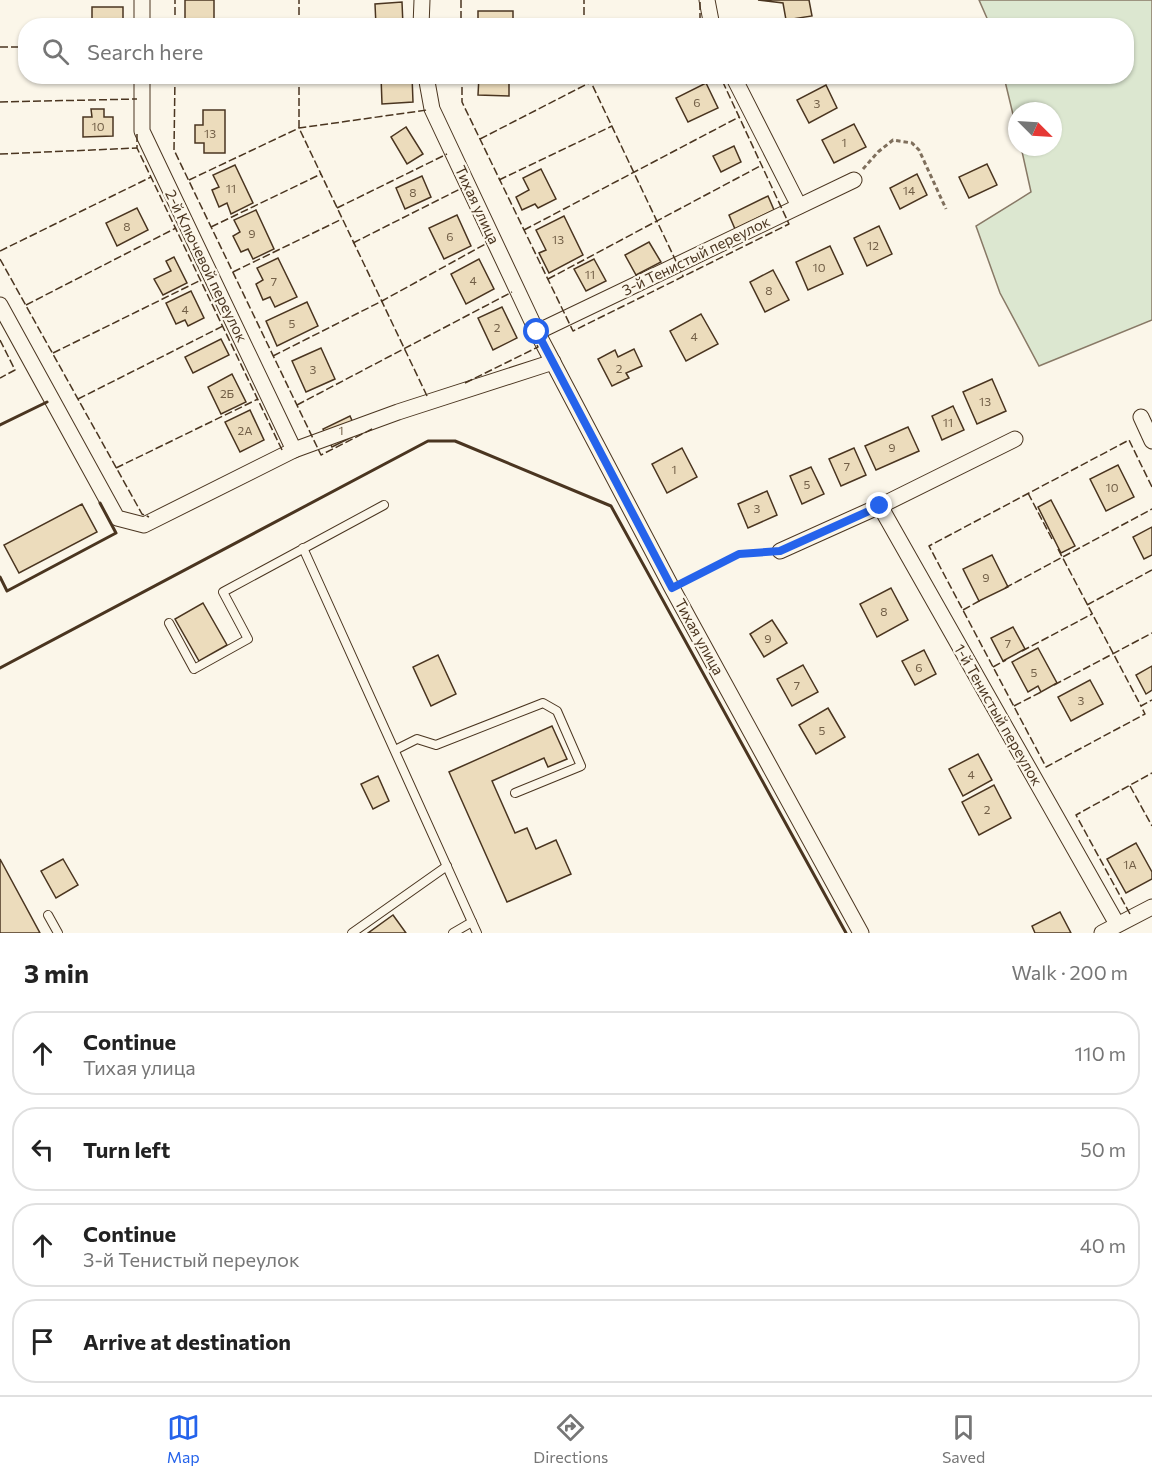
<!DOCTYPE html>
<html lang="en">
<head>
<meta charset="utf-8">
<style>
	:root { --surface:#fff; --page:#f2f2f2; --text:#222; --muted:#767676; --line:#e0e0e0; --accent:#2563eb }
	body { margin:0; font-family:Commissioner,sans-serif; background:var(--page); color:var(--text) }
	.compass { position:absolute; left:1008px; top:102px; width:54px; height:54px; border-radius:50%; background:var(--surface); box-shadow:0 2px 4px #0004; rotate:114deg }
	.stop { position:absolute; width:18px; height:18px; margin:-14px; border:4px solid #2563eb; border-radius:50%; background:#fff }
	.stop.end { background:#2563eb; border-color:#fff; box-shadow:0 2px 6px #0008 }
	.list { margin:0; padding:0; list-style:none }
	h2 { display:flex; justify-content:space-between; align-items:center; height:78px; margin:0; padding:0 24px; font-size:26px }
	h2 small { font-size:20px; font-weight:400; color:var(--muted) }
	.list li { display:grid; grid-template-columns:39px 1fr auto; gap:18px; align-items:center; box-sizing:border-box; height:84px; margin:0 12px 12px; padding:0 12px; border:2px solid var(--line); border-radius:24px }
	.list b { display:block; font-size:22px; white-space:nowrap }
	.list p { margin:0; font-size:20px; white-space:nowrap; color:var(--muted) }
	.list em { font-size:20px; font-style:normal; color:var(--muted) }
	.icon { flex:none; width:33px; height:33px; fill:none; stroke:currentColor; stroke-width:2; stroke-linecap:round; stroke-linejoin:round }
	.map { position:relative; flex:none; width:1152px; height:933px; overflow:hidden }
	.search { position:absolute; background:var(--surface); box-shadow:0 2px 4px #0004; left:18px; right:18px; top:18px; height:66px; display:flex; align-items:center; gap:15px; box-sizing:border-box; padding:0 21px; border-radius:24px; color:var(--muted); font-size:22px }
	.sheet { height:462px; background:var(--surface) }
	nav { display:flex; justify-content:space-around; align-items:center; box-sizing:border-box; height:84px; border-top:2px solid var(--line); background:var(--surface); font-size:16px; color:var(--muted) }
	nav a { display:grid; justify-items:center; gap:3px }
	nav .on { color:var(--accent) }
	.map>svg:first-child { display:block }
	.green { fill:#dce7d0; stroke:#887966; stroke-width:1.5 }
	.building { fill:#ecdcbc; stroke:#4a3520; stroke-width:1.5 }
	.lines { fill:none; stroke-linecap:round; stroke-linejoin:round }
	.lane-casing { stroke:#4a3520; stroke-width:10 }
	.street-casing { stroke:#4a3520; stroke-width:17 }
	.path { stroke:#7f6f5c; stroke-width:3; stroke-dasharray:4.5 3; stroke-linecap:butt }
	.lane { stroke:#fbf6e9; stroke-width:8 }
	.street { stroke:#fbf6e9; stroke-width:15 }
	.fence { stroke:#4a3520; stroke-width:1.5; stroke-dasharray:8 3; stroke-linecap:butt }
	.wall { stroke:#4a3520; stroke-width:3 }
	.route { stroke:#2563eb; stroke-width:8 }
	.labels { text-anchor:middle; stroke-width:4.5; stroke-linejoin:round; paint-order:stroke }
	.number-label { font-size:12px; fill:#725f47 }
	.street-label { font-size:15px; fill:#4a3520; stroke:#fbf6e9 }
</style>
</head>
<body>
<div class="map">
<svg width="1152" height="933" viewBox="0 0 1152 933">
	<rect width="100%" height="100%" fill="#fbf6e9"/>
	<polygon class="green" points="979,0 1152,0 1152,320 1039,366 1000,293 976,226 1031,192 1021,147 1053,147 1053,111 1017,111 1017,131 1004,77 1126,76 1126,26 990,25"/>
	<g class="building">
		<rect x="185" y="0" width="29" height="26"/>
		<polygon points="758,0 809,0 812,16 786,20 783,3"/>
		<polygon points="402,2 403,26 376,26 375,4"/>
		<rect x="92" y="7" width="31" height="19"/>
		<rect x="478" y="11" width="35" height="15"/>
		<rect x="92" y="76" width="36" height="5"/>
		<polygon points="381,76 412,76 413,102 382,104"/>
		<polygon points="479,76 509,76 509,96 478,95"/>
		<polygon points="706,83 718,108 688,122 676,98"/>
		<polygon points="826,85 837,108 809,123 797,100"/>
		<polygon points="91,109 104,109 104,117 113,117 113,136 83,137 83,117 92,117"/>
		<polygon points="203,110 225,110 225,153 204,153 204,143 195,143 195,125 203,125"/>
		<polygon points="854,124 866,147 834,163 822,140"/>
		<polygon points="406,127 423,154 407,164 391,137"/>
		<polygon points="734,146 741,162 721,172 713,156"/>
		<polygon points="987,164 997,185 969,198 959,177"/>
		<polygon points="235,165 253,203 231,214 227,203 219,207 212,190 219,187 213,175"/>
		<polygon points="541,169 556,199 538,208 535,204 522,210 516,197 529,190 523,178"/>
		<polygon points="917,174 927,195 900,209 890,188"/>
		<polygon points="422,176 431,197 405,209 396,188"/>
		<polygon points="768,196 774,210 735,229 729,215"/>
		<polygon points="137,208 148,230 117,246 106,223"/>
		<polygon points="256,210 274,249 253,259 248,249 241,252 233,236 240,232 234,220"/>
		<polygon points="457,215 471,246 444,259 429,228"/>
		<polygon points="564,216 583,255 549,273 539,253 546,250 536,230"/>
		<polygon points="879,226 892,254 867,266 854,238"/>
		<polygon points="649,242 661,262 636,275 625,255"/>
		<polygon points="830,246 843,274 808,290 796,262"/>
		<polygon points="174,257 187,283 163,295 154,279 171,271 166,261"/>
		<polygon points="278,258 297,297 275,307 270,297 263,300 256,284 263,280 257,268"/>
		<polygon points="479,259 494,289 466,304 451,274"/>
		<polygon points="594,259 606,281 586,291 574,269"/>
		<polygon points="773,270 789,300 765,312 750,282"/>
		<polygon points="191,291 204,318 188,326 185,320 176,324 166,303"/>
		<polygon points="307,302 318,326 277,346 266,321"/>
		<polygon points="502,307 517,338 493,350 478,318"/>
		<polygon points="701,314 718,344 686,361 670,331"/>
		<polygon points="221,339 229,355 193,373 185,357"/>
		<polygon points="321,348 335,379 306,392 292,361"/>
		<polygon points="634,349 642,366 626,373 629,378 612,386 598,359 615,350 618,357"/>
		<polygon points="232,374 246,402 221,414 208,387"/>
		<polygon points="992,379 1006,411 977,424 963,392"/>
		<polygon points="953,406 964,430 942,440 932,416"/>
		<polygon points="250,410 264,440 240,452 225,422"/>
		<polygon points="350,416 358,434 332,447 323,429"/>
		<polygon points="908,427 919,451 876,470 865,446"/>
		<polygon points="682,448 697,477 667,493 652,464"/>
		<polygon points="854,448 866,475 841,486 829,459"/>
		<polygon points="1118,465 1134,497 1106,511 1090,479"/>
		<polygon points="811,467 824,494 802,504 790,476"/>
		<polygon points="767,491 777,515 748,528 738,504"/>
		<polygon points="1051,500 1075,546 1061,553 1038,507"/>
		<polygon points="82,504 97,532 19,573 4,545"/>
		<polygon points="1152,527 1152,555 1144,559 1133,537"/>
		<polygon points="992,555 1008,587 979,601 963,569"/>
		<polygon points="891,588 908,620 877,637 860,604"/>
		<polygon points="203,603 227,645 199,661 175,619"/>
		<polygon points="772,620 787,643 764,657 750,634"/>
		<polygon points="1013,627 1025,649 1003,661 991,638"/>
		<polygon points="1038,648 1057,683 1041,692 1038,686 1028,692 1012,662"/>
		<polygon points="924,650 936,674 915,685 902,661"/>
		<polygon points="438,655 456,694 431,706 413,667"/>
		<polygon points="803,665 818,692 792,706 777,679"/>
		<polygon points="1152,666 1152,690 1146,694 1136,675"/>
		<polygon points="1090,680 1103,704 1071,721 1058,697"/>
		<polygon points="828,708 845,737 816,754 799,725"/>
		<polygon points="552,726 567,759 548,767 544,758 492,781 515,833 527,828 536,849 556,840 571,874 507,902 449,772"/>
		<polygon points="978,754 992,780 963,796 949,769"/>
		<polygon points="378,776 389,801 373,809 361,784"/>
		<polygon points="994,785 1011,818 979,835 962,802"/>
		<polygon points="1136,843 1152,872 1152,879 1126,893 1107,859"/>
		<polygon points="0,859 40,933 0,933"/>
		<polygon points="63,859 78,885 56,898 41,871"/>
		<polygon points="1060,912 1071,933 1035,933 1032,926"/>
		<polygon points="393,915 406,933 368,933"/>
	</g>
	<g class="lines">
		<defs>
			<g id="lane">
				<polyline points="303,548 477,933"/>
				<polyline points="169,623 194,669 248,639 223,592 384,505"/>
				<polyline points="395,750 417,739 436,745 543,703 557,711 581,766 515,793"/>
				<polyline points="48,915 58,933"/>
				<polyline points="352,933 447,866"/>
				<polyline points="453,933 472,922"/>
			</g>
			<g id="street">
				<polyline points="142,0 142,26"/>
				<polyline points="707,0 712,26"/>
				<polyline points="421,26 422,0"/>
				<polyline points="142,76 142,131 294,450"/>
				<polyline points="426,76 432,109 537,332 672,588 861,933"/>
				<polyline points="733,76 799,206"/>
				<polyline points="0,305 117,518 144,525 294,450 398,412 553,362"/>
				<polyline points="537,332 854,180"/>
				<polyline points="1141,417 1152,441"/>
				<polyline points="880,506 1117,924"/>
				<polyline points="780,551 880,506 1015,439"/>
				<polyline points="1102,933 1152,907"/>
			</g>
		</defs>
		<use href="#lane" class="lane-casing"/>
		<use href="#street" class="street-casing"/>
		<g class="path">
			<polyline points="863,169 878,152 893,140 912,143 919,150 946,209"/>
			<polyline points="684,582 739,554 767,552"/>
		</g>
		<use href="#lane" class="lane"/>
		<use href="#street" class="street"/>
		<g class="fence">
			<polyline points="461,0 461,26"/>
			<polyline points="700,2 700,26"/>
			<polyline points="175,26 175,0"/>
			<polyline points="299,26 299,0"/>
			<polyline points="584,26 584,0"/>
			<polyline points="0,47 26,47"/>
			<polyline points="175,76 174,150 321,455 374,428"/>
			<polyline points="299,76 299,128 428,398"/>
			<polyline points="462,76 462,102 573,331 789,224 720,76"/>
			<polyline points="588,76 683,276"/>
			<polyline points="0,102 137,99"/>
			<polyline points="137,134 137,148 283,452"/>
			<polyline points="480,139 591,82"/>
			<polyline points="0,154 137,148"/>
			<polyline points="189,180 299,128 427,110"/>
			<polyline points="499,180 612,126"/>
			<polyline points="337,208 447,154"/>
			<polyline points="211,227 321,174"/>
			<polyline points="524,230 739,117"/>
			<polyline points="353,243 462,188"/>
			<polyline points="0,251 151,177"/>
			<polyline points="0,259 142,514 149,517"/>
			<polyline points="233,272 342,219"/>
			<polyline points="548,279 762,165"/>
			<polyline points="26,305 176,228"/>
			<polyline points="0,340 15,370 0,378"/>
			<polyline points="53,353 201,280"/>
			<polyline points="273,356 382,301 489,242"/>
			<polyline points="465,383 538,347 537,345"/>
			<polyline points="78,399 223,326"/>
			<polyline points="297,405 512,292"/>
			<polyline points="116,468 258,399"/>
			<polyline points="1152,487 1129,440 929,546 1046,767 1145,714 1141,706 1152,700"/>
			<polyline points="1028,493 1052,539"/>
			<polyline points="1058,549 1141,706"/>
			<polyline points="1005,588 1152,509"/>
			<polyline points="1087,605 1152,570"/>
			<polyline points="963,610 981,600"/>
			<polyline points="1022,651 1092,614"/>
			<polyline points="993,667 1006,660"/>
			<polyline points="1054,685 1152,633"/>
			<polyline points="1014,706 1043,691"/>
			<polyline points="1130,786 1152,826"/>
			<polyline points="1130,914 1076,815 1152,773"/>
		</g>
		<g class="wall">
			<polyline points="0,425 47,402"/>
			<polyline points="0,577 7,591 116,533 100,503"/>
			<polyline points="0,668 428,441 455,441 611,506 846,933"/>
		</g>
	</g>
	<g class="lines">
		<polyline class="route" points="537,332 672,588 739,554 780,551 880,506"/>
	</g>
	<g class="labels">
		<g class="number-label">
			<text x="697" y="107">6</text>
			<text x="817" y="108">3</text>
			<text x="98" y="131">10</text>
			<text x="210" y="138">13</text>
			<text x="844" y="147">1</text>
			<text x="231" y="193">11</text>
			<text x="909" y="195">14</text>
			<text x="413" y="197">8</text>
			<text x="127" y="231">8</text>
			<text x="252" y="238">9</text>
			<text x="450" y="241">6</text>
			<text x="558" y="244">13</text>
			<text x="873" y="250">12</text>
			<text x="819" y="272">10</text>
			<text x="590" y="279">11</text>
			<text x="473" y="285">4</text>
			<text x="274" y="286">7</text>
			<text x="769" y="295">8</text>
			<text x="185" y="314">4</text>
			<text x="292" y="328">5</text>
			<text x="497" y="332">2</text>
			<text x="694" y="341">4</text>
			<text x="619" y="373">2</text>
			<text x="313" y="374">3</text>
			<text x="227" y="398">2Б</text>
			<text x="985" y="406">13</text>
			<text x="948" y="427">11</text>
			<text x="245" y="435">2А</text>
			<text x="341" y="435">1</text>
			<text x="892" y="452">9</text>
			<text x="847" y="471">7</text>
			<text x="674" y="474">1</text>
			<text x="807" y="489">5</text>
			<text x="1112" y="492">10</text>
			<text x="757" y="513">3</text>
			<text x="986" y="582">9</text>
			<text x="884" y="616">8</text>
			<text x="768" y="643">9</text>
			<text x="1008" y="648">7</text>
			<text x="919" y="672">6</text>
			<text x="1034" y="677">5</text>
			<text x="797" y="690">7</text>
			<text x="1081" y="705">3</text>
			<text x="822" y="735">5</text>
			<text x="971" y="779">4</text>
			<text x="987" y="814">2</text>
			<text x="1130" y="869">1А</text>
		</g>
		<g class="street-label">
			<text transform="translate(477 205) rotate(65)" y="5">Тихая улица</text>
			<text transform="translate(696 256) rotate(-26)" y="5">3-й Тенистый переулок</text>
			<text transform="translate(206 266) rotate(64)" y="5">2-й Ключевой переулок</text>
			<text transform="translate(699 637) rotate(61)" y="5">Тихая улица</text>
			<text transform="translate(998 715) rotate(60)" y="5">1-й Тенистый переулок</text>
		</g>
	</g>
</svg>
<svg class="compass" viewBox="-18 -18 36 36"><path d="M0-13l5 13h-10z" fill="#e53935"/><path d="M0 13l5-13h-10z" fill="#767676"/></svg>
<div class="stop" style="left:537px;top:332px"></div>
<div class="stop end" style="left:880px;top:506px"></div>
<div class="search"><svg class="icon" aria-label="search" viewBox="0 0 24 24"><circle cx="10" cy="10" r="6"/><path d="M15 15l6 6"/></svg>Search here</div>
</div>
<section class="sheet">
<h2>3 min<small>Walk · 200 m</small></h2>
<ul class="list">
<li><svg class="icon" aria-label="ahead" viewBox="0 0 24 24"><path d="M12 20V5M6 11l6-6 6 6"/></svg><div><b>Continue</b><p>Тихая улица</p></div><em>110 m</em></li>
<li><svg class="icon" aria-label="left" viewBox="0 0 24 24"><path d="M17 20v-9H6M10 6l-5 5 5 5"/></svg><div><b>Turn left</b></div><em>50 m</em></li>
<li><svg class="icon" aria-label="ahead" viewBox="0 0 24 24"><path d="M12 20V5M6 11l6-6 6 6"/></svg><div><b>Continue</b><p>3-й Тенистый переулок</p></div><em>40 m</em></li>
<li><svg class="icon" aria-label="arrive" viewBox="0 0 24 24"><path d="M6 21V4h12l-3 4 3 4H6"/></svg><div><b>Arrive at destination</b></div></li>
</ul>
</section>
<nav>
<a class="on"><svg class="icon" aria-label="map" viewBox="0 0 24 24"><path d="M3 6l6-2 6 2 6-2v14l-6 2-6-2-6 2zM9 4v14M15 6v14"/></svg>Map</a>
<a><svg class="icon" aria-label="directions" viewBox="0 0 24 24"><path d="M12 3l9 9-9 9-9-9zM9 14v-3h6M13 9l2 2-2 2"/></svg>Directions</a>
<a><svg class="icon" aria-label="saved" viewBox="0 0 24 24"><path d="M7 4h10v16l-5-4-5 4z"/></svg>Saved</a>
</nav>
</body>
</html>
